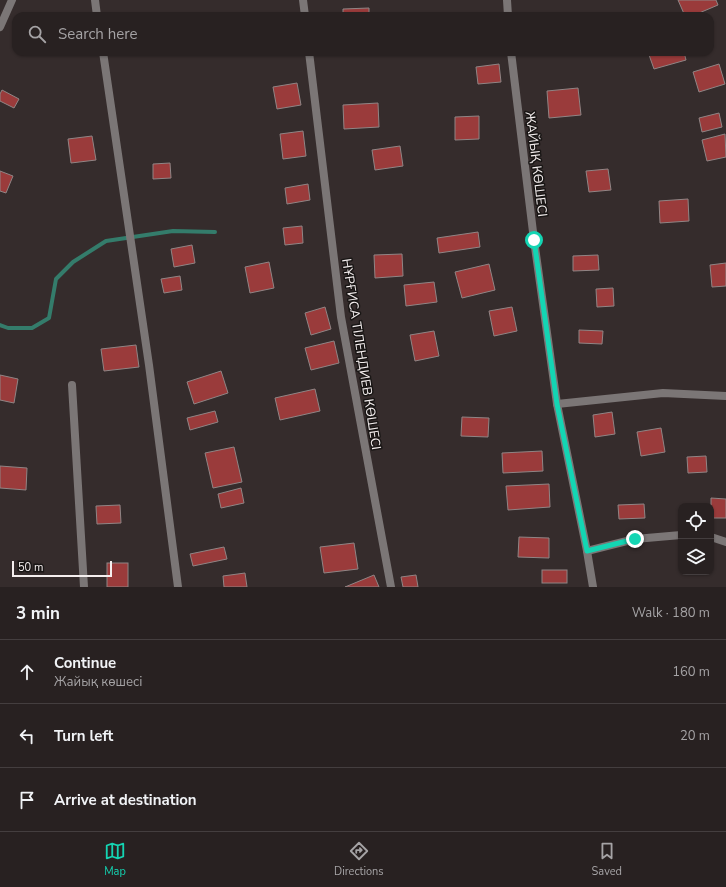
<!DOCTYPE html>
<html lang="en">
<head>
<meta charset="utf-8">
<style>
	:root { --surface:#282121; --page:#342e2e; --text:#f1f3f6; --muted:#a5a3a5; --line:#443e3f; --accent:#14d5b3 }
	body { margin:0; font-family:"Nunito Sans",sans-serif; background:var(--page); color:var(--text) }
	.controls { position:absolute; right:12px; bottom:12px; display:grid; overflow:hidden; border-radius:8px; box-shadow:0 1px 3px #0004 }
	.controls button { width:36px; height:36px; display:grid; place-items:center; padding:0; border:0; border-bottom:1px solid var(--line); background:var(--surface); color:var(--text); font:20px sans-serif }
	.scale { position:absolute; left:12px; bottom:10px; width:100px; box-sizing:border-box; padding-left:4px; border:2px solid #f5efef; border-top:0; font-size:11px; line-height:14px; white-space:nowrap; color:#f5efef; -webkit-text-stroke:3px #191615; paint-order:stroke }
	.stop { position:absolute; width:12px; height:12px; margin:-9px; border:3px solid #14d5b3; border-radius:50%; background:#fff }
	.stop.end { background:#14d5b3; border-color:#fff; box-shadow:0 1px 4px #0008 }
	.list { margin:0; padding:0; list-style:none }
	h2 { display:flex; justify-content:space-between; align-items:center; height:52px; margin:0; padding:0 16px; font-size:17px }
	h2 small { font-size:13px; font-weight:400; color:var(--muted) }
	.list li { display:grid; grid-template-columns:26px 1fr auto; gap:12px; align-items:center; box-sizing:border-box; height:64px; padding:0 16px; border-top:1px solid var(--line) }
	.list b { display:block; font-size:15px; white-space:nowrap }
	.list p { margin:0; font-size:13px; white-space:nowrap; color:var(--muted) }
	.list em { font-size:13px; font-style:normal; color:var(--muted) }
	.icon { flex:none; width:22px; height:22px; fill:none; stroke:currentColor; stroke-width:2; stroke-linecap:round; stroke-linejoin:round }
	.map { position:relative; flex:none; width:726px; height:587px; overflow:hidden }
	.search { position:absolute; background:var(--surface); box-shadow:0 1px 3px #0004; left:12px; right:12px; top:12px; height:44px; display:flex; align-items:center; gap:10px; box-sizing:border-box; padding:0 14px; border-radius:12px; color:var(--muted); font-size:15px }
	.sheet { height:244px; background:var(--surface) }
	nav { display:flex; justify-content:space-around; align-items:center; box-sizing:border-box; height:56px; border-top:1px solid var(--line); background:var(--surface); font-size:11px; color:var(--muted) }
	nav a { display:grid; justify-items:center; gap:2px }
	nav .on { color:var(--accent) }
	.map>svg:first-child { display:block }
	.lines { fill:none; stroke-linecap:round; stroke-linejoin:round }
	.stream { stroke:#347c6b; stroke-width:4 }
	.building { fill:#9a3b3b; stroke:#908585 }
	.minor { stroke:#7b7676; stroke-width:8 }
	.route { stroke:#14d5b3; stroke-width:5 }
	.labels { text-anchor:middle; stroke-width:3; stroke-linejoin:round; paint-order:stroke }
	.street-label { font-size:13px; fill:#f5efef; stroke:#191615 }
</style>
</head>
<body>
<div class="map">
<svg width="726" height="587" viewBox="0 0 726 587">
	<rect width="100%" height="100%" fill="#352c2c"/>
	<g class="lines">
		<polyline class="stream" points="0,325 8,328 32,328 49,318 56,279 73,262 106,241 173,231 215,232"/>
	</g>
	<g class="building">
		<polygon points="678,0 716,0 718,5 692,16 685,16"/>
		<polygon points="369,8 369,16 343,16 343,9"/>
		<polygon points="458,52 477,52 477,55 458,54"/>
		<polygon points="648,52 684,52 686,60 654,69"/>
		<polygon points="499,64 501,82 478,84 476,67"/>
		<polygon points="719,64 725,84 699,92 693,72"/>
		<polygon points="297,83 301,105 277,109 273,87"/>
		<polygon points="578,88 581,115 549,118 547,91"/>
		<polygon points="2,90 19,99 14,108 0,101 0,94"/>
		<polygon points="378,103 379,127 344,129 343,105"/>
		<polygon points="719,113 722,127 702,132 699,118"/>
		<polygon points="479,116 479,139 455,140 455,117"/>
		<polygon points="303,131 306,156 283,159 280,134"/>
		<polygon points="725,134 726,157 707,161 702,140"/>
		<polygon points="92,136 96,160 71,163 68,139"/>
		<polygon points="400,146 403,166 375,170 372,150"/>
		<polygon points="170,163 171,178 153,179 153,164"/>
		<polygon points="608,169 611,190 589,192 586,171"/>
		<polygon points="0,171 13,176 6,193 0,191"/>
		<polygon points="308,184 310,200 287,204 285,188"/>
		<polygon points="688,199 689,221 660,223 659,201"/>
		<polygon points="302,226 303,243 285,245 283,228"/>
		<polygon points="478,232 480,247 439,253 437,238"/>
		<polygon points="192,245 195,263 174,267 171,249"/>
		<polygon points="402,254 403,276 375,278 374,255"/>
		<polygon points="598,255 599,270 573,271 573,256"/>
		<polygon points="269,262 274,288 250,293 245,267"/>
		<polygon points="726,263 726,286 712,287 710,265"/>
		<polygon points="489,264 495,290 462,298 455,272"/>
		<polygon points="180,276 182,290 164,293 161,279"/>
		<polygon points="434,282 437,302 406,306 404,285"/>
		<polygon points="613,288 614,306 597,307 596,289"/>
		<polygon points="325,307 331,329 311,335 305,313"/>
		<polygon points="512,307 517,331 494,336 489,311"/>
		<polygon points="579,330 603,331 602,344 579,343"/>
		<polygon points="434,331 439,356 415,361 410,335"/>
		<polygon points="334,341 339,363 311,370 305,348"/>
		<polygon points="136,345 139,367 104,371 101,349"/>
		<polygon points="221,371 228,393 194,404 187,382"/>
		<polygon points="0,375 18,379 14,403 0,400"/>
		<polygon points="315,389 320,411 280,420 275,398"/>
		<polygon points="215,411 218,422 190,430 187,418"/>
		<polygon points="612,412 615,434 595,437 593,415"/>
		<polygon points="462,417 489,418 488,437 461,436"/>
		<polygon points="661,428 665,452 641,456 637,432"/>
		<polygon points="234,447 242,482 213,488 205,453"/>
		<polygon points="542,451 543,471 503,473 502,453"/>
		<polygon points="706,456 707,472 688,473 687,457"/>
		<polygon points="0,466 27,468 26,490 0,488"/>
		<polygon points="549,484 550,507 508,510 506,486"/>
		<polygon points="241,488 244,503 221,508 218,494"/>
		<polygon points="711,498 726,499 726,518 711,518"/>
		<polygon points="644,504 645,518 619,519 618,505"/>
		<polygon points="120,505 121,523 97,524 96,506"/>
		<polygon points="519,537 549,538 549,558 518,557"/>
		<polygon points="354,543 358,569 324,573 320,547"/>
		<polygon points="224,547 227,559 193,566 190,554"/>
		<rect x="107" y="563" width="21" height="24"/>
		<rect x="542" y="570" width="25" height="13"/>
		<polygon points="245,573 247,587 224,587 223,576"/>
		<polygon points="374,575 379,587 345,587"/>
		<polygon points="416,575 418,587 403,587 401,577"/>
	</g>
	<g class="lines">
		<g class="minor">
			<polyline points="95,0 97,16"/>
			<polyline points="303,0 305,16"/>
			<polyline points="507,0 508,16"/>
			<polyline points="0,27 12,0"/>
			<polyline points="103,52 149,365 178,587"/>
			<polyline points="309,52 341,317 391,587"/>
			<polyline points="511,52 534,240 557,404 587,551 593,587"/>
			<polyline points="72,385 84,587"/>
			<polyline points="557,404 663,393 726,396"/>
			<polyline points="711,537 726,542"/>
			<polyline points="587,551 635,539 681,535"/>
		</g>
	</g>
	<g class="lines">
		<polyline class="route" points="534,240 557,404 587,551 635,539"/>
	</g>
	<g class="labels">
		<g class="street-label">
			<text transform="translate(537 164) rotate(83)" y="5">ЖАЙЫҚ КӨШЕСІ</text>
			<text transform="translate(362 354) rotate(81)" y="5">НҰРҒИСА ТІЛЕНДИЕВ КӨШЕСІ</text>
		</g>
	</g>
</svg>
<div class="controls">
<button><svg class="icon" aria-label="locate" viewBox="0 0 24 24"><circle cx="12" cy="12" r="6"/><path d="M12 2v4M12 18v4M2 12h4M18 12h4"/></svg></button>
<button><svg class="icon" aria-label="layers" viewBox="0 0 24 24"><path d="M12 4l9 5-9 5-9-5zM3 14l9 5 9-5"/></svg></button>
</div>
<div class="scale">50 m</div>
<div class="stop" style="left:534px;top:240px"></div>
<div class="stop end" style="left:635px;top:539px"></div>
<div class="search"><svg class="icon" aria-label="search" viewBox="0 0 24 24"><circle cx="10" cy="10" r="6"/><path d="M15 15l6 6"/></svg>Search here</div>
</div>
<section class="sheet">
<h2>3 min<small>Walk · 180 m</small></h2>
<ul class="list">
<li><svg class="icon" aria-label="ahead" viewBox="0 0 24 24"><path d="M12 20V5M6 11l6-6 6 6"/></svg><div><b>Continue</b><p>Жайық көшесі</p></div><em>160 m</em></li>
<li><svg class="icon" aria-label="left" viewBox="0 0 24 24"><path d="M17 20v-9H6M10 6l-5 5 5 5"/></svg><div><b>Turn left</b></div><em>20 m</em></li>
<li><svg class="icon" aria-label="arrive" viewBox="0 0 24 24"><path d="M6 21V4h12l-3 4 3 4H6"/></svg><div><b>Arrive at destination</b></div></li>
</ul>
</section>
<nav>
<a class="on"><svg class="icon" aria-label="map" viewBox="0 0 24 24"><path d="M3 6l6-2 6 2 6-2v14l-6 2-6-2-6 2zM9 4v14M15 6v14"/></svg>Map</a>
<a><svg class="icon" aria-label="directions" viewBox="0 0 24 24"><path d="M12 3l9 9-9 9-9-9zM9 14v-3h6M13 9l2 2-2 2"/></svg>Directions</a>
<a><svg class="icon" aria-label="saved" viewBox="0 0 24 24"><path d="M7 4h10v16l-5-4-5 4z"/></svg>Saved</a>
</nav>
</body>
</html>
